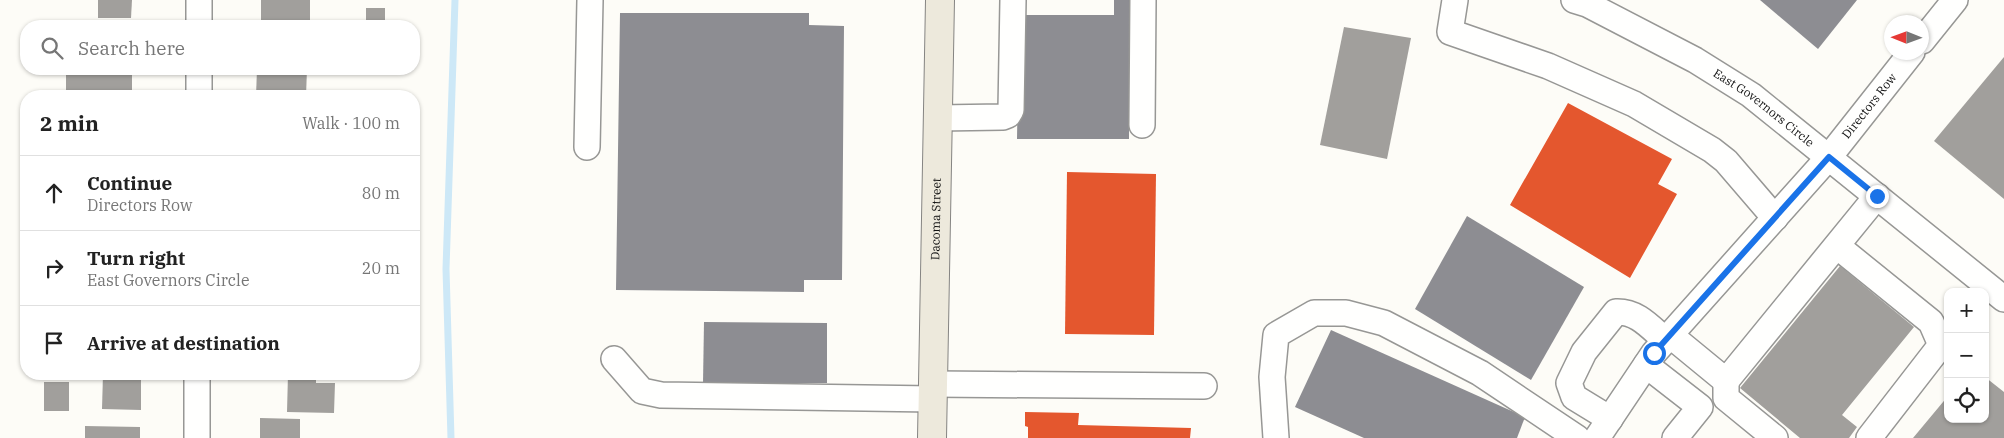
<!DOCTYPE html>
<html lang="en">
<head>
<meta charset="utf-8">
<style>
	:root { --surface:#fff; --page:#f2f2f2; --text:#222; --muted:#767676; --line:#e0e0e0 }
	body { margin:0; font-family:"IBM Plex Serif",serif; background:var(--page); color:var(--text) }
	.controls { position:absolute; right:15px; bottom:15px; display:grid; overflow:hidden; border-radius:10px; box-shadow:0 1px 4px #0004 }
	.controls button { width:45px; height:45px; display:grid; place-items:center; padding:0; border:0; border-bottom:1px solid var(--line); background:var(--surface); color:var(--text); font:25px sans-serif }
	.compass { position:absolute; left:1884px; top:15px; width:45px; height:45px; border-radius:50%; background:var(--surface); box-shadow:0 1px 4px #0004; rotate:271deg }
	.stop { position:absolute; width:15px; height:15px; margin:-11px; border:4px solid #1a73e8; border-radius:50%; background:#fff }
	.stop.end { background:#1a73e8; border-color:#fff; box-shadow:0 1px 5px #0008 }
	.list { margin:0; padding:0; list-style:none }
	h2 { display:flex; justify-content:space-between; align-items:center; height:65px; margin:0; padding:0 20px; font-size:21px }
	h2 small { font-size:16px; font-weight:400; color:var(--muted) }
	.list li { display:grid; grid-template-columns:32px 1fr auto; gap:15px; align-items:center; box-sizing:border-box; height:75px; padding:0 20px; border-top:1px solid var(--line) }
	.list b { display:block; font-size:19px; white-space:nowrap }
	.list p { margin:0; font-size:16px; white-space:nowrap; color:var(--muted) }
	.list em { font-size:16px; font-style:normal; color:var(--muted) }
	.icon { flex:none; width:28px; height:28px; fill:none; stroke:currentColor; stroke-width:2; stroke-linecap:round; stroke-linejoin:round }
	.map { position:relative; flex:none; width:2004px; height:438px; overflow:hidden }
	.search { position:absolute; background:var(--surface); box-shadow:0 1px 4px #0004; left:20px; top:20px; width:400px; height:55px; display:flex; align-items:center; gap:12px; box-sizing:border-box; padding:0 18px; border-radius:20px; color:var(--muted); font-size:19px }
	.panel { position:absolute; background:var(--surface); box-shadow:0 1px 4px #0004; left:20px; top:90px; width:400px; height:290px; border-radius:20px }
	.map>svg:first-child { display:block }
	.shops { fill:#e4572e }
	.industry { fill:#8d8d92 }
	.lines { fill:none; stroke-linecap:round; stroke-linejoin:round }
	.stream { stroke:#cde8f7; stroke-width:7 }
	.building { fill:#a19f9c }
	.minor-casing { stroke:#979795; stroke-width:28 }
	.major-casing { stroke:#858482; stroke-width:30 }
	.minor { stroke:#fffffe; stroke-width:25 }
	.major { stroke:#ede9dc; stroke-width:28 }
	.route { stroke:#1a73e8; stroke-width:6 }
	.labels { text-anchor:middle; stroke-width:5; stroke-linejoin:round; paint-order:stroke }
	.street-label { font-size:12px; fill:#111; stroke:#fff }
</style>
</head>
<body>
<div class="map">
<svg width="2004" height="438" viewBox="0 0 2004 438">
	<rect width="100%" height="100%" fill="#fdfcf7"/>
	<g class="shops">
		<polygon points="1568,103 1672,159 1658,184 1677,194 1630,278 1510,205"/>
		<polygon points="1067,172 1156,174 1154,335 1065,334"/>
		<polygon points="1025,412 1079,413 1078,425 1191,428 1190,438 1028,438 1028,427 1025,426"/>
	</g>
	<g class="industry">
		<polygon points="1114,0 1130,0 1129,139 1017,139 1019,15 1114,15"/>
		<polygon points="1760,0 1857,0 1818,49"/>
		<polygon points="620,13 809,13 809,25 844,26 842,280 804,280 804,292 616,290"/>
		<polygon points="1467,216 1584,287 1531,380 1415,309"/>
		<polygon points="704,322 827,323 827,383 703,383"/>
		<polygon points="1331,330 1525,417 1517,438 1364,438 1295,407"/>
	</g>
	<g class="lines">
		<polyline class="stream" points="451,438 446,269 455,0"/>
	</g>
	<g class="building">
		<polygon points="98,0 132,0 131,18 98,18"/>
		<rect x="261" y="0" width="49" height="26"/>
		<rect x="366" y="8" width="19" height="18"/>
		<polygon points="1344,27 1411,38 1387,159 1320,145"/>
		<polygon points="2004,57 2004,199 1934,141"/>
		<polygon points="86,69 132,69 132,96 66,96 66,71 86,71"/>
		<polygon points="257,69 307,69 306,96 256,96"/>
		<polygon points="1840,266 1914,327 1842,415 1857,427 1849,438 1800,438 1740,388"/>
		<polygon points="103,374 141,374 141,410 102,409"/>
		<polygon points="288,374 316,374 316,383 335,383 334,413 287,412"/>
		<polygon points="1985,377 2004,392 2004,438 1913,438 1948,396 1948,419 1985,419"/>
		<rect x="44" y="382" width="25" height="29"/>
		<polygon points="260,418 300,419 300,438 260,438"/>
		<polygon points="85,426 140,427 140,438 85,438"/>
	</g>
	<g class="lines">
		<defs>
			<g id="minor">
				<polyline points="1455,0 1450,32 1548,66 1634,104 1712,150 1726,161 1775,218"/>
				<path id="s1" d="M1574,0l13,4 108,56 56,35 253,204"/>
				<polyline points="199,26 199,0"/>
				<polyline points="1922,41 1955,0"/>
				<polyline points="199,96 199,69"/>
				<polyline points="938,118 1003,117 1008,115 1011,110 1013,0"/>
				<polyline points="1142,125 1143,0"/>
				<polyline points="587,147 590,0"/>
				<polyline points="1837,246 1931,322 1941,345 1869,438"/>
				<polyline points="1670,335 1726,381 1877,196"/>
				<polyline points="614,359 642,391 661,395 933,399"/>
				<polyline points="1646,365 1700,407 1675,438"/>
				<polyline points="1726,381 1726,398 1775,438"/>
				<polyline points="933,384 1204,386"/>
				<path d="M1610,419l-36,-22 -5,-14 15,-31 32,-40c21,-1 34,15 49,28"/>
				<polyline points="197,438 197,374"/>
				<polyline points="1276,438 1272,377 1276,335 1314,313 1346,313 1384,323 1480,373 1577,438"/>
				<path id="s2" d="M1597,438l57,-85 175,-196 83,-105"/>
			</g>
			<g id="major">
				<path id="s3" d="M932,438l8,-438"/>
			</g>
		</defs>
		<use href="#minor" class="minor-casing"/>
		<use href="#major" class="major-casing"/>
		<use href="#minor" class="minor"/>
		<use href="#major" class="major"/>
	</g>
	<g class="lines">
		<polyline class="route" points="1654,353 1829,157 1877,196"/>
	</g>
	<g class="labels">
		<g class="street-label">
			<text dy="4" stroke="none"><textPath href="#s2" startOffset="430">Directors Row</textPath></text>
			<text dy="4" stroke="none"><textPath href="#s1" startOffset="219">East Governors Circle</textPath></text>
			<text dy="4" stroke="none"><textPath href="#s3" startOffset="219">Dacoma Street</textPath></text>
		</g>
	</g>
</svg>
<div class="controls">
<button>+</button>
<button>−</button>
<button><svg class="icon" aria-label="locate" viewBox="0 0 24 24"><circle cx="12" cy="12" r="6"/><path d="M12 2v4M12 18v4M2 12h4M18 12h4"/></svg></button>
</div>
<svg class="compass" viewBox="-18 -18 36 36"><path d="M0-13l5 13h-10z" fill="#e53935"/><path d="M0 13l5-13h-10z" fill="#767676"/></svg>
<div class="stop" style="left:1654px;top:353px"></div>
<div class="stop end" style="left:1877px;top:196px"></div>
<div class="search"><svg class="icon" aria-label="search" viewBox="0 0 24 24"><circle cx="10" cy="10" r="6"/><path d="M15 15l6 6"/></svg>Search here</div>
<section class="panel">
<h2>2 min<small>Walk · 100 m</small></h2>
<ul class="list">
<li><svg class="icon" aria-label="ahead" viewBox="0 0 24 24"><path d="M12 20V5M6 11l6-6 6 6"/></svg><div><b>Continue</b><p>Directors Row</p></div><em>80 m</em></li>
<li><svg class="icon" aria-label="right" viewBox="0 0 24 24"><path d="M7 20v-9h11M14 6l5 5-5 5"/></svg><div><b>Turn right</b><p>East Governors Circle</p></div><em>20 m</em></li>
<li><svg class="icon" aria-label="arrive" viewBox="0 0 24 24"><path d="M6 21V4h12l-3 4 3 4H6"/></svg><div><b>Arrive at destination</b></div></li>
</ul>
</section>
</div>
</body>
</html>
